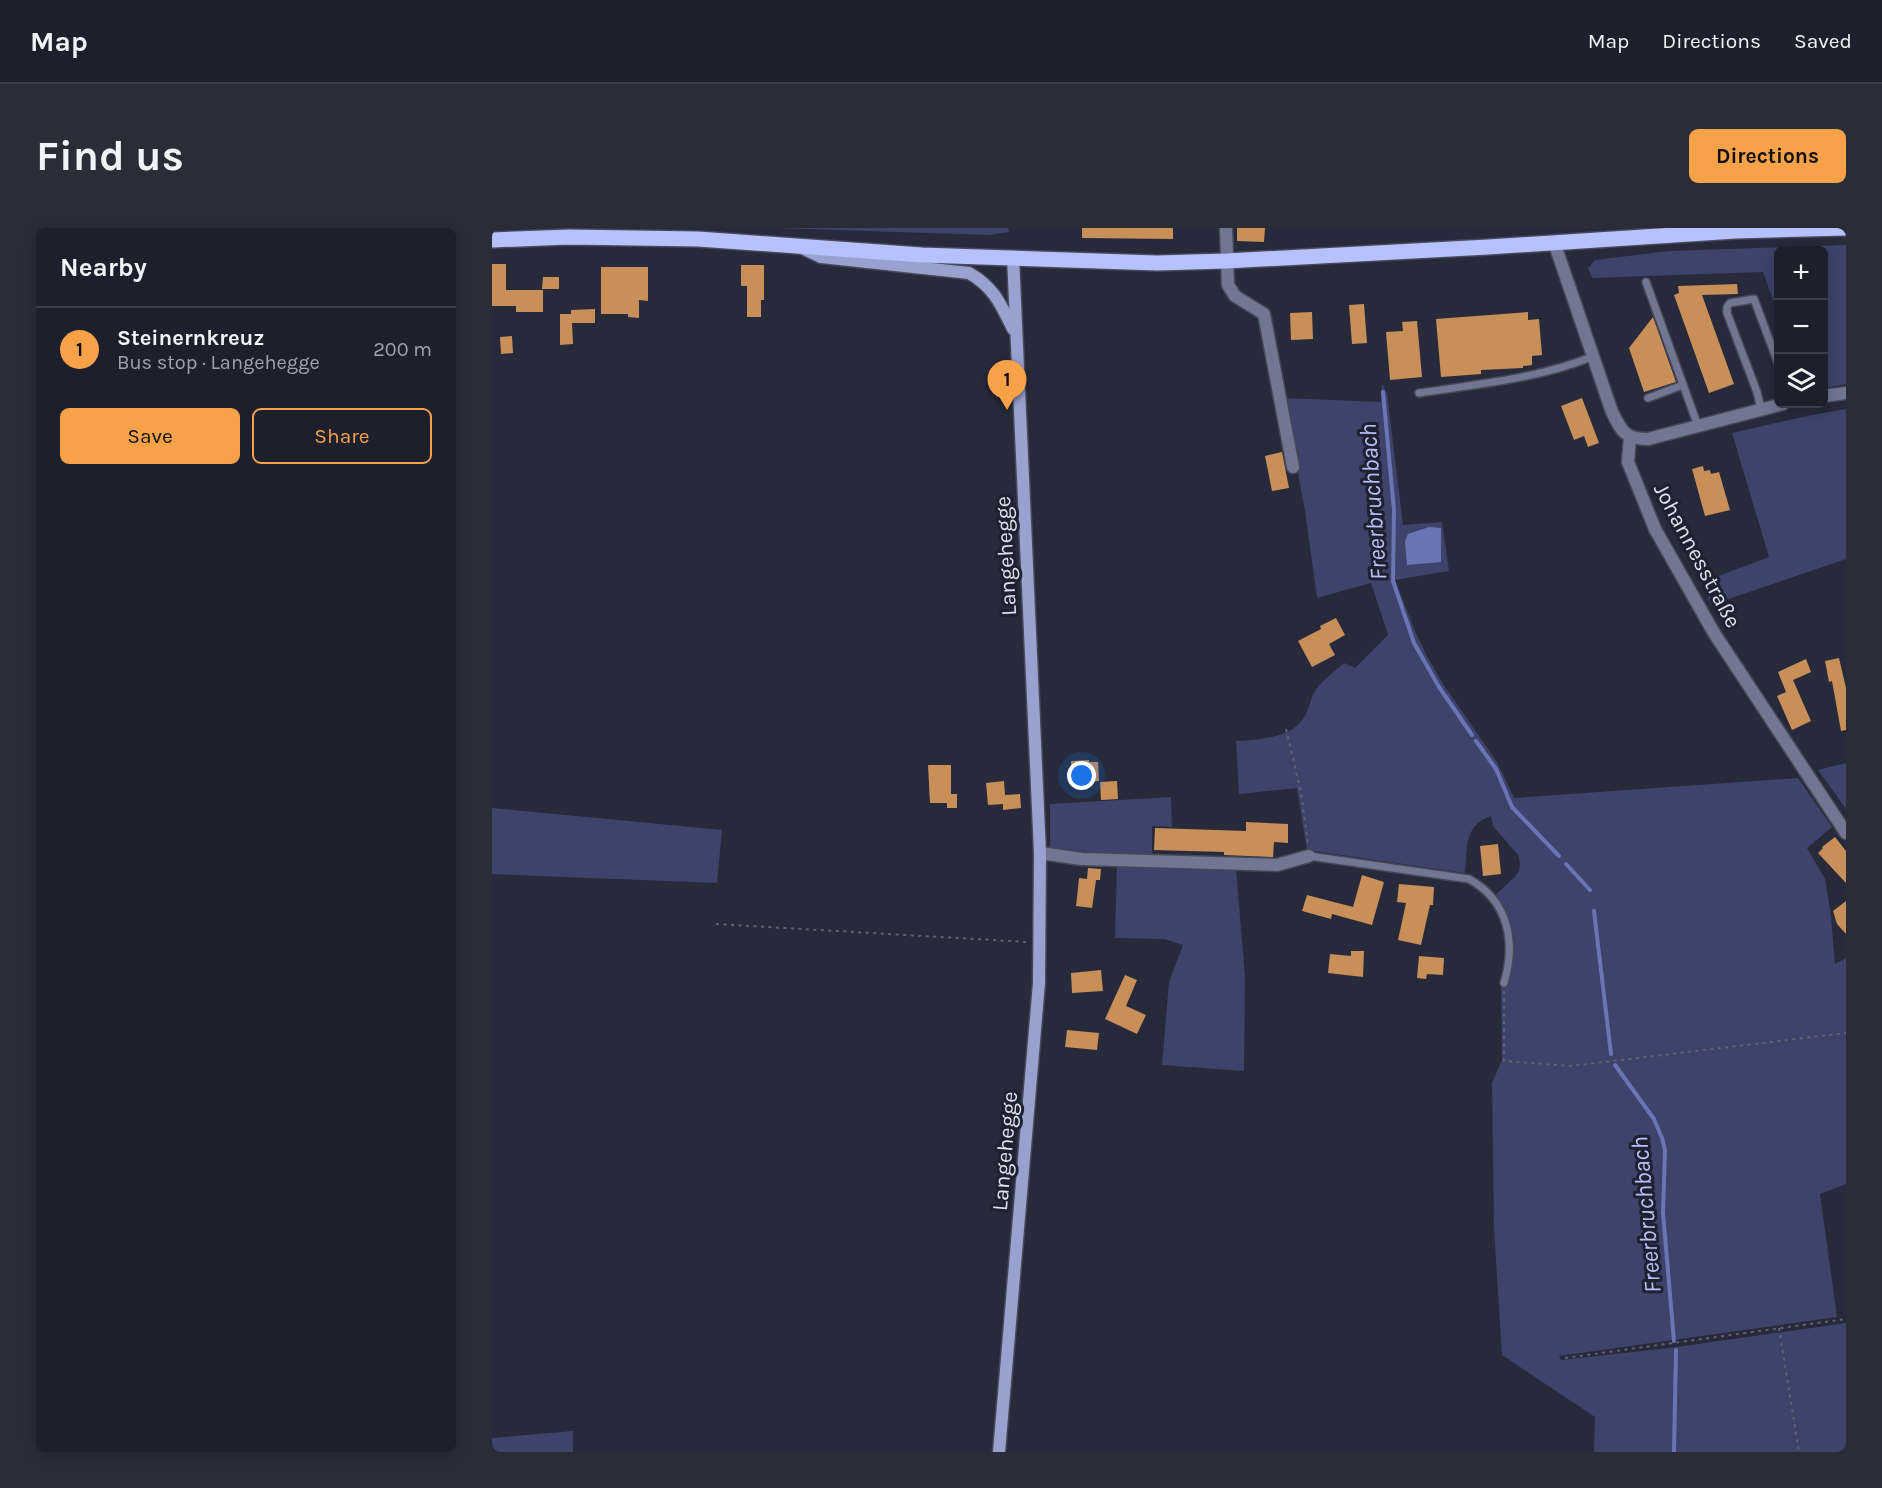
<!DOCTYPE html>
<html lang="en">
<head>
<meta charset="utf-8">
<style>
	:root { --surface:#1d202c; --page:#2a2d38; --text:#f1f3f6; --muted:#a0a3a9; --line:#3b3e48; --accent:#f7a149 }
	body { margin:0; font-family:Karla,sans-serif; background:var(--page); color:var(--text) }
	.controls { position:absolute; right:18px; top:18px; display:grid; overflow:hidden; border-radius:9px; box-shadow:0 3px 15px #0003 }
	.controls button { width:54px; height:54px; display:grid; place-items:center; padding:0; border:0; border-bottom:2px solid var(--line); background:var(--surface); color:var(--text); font:30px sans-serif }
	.you { position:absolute; left:590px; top:548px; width:21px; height:21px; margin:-15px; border:4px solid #fff; border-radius:50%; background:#1a73e8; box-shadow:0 0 0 9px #1a73e833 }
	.badge { display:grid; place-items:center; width:39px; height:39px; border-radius:50%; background:var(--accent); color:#111; font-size:20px; font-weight:700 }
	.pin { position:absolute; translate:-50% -50px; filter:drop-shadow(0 2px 3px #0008) }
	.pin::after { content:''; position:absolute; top:32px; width:21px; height:18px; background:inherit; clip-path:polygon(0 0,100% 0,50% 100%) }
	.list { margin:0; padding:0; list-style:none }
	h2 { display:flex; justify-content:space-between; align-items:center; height:78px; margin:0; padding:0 24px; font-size:26px }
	h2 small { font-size:20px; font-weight:400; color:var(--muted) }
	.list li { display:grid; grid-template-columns:39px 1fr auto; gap:18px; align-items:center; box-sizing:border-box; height:84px; padding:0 24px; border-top:2px solid var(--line) }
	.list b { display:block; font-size:22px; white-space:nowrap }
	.list p { margin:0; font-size:20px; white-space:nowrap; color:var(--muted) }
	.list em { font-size:20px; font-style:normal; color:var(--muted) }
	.actions { display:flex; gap:12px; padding:18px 24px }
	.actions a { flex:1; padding:14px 0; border:2px solid var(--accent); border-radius:9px; text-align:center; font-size:21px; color:var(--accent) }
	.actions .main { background:var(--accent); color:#111 }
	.icon { flex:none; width:33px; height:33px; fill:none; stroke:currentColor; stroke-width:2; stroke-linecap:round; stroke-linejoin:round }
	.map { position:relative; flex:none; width:1354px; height:1224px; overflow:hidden; border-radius:9px }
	header { display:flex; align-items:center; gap:36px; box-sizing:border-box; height:84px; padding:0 30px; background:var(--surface); border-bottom:2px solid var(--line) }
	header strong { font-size:28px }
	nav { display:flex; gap:33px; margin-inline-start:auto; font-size:21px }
	.intro { display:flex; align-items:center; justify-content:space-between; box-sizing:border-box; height:144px; padding:0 36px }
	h1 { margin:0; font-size:42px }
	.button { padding:15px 27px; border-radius:9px; background:var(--accent); color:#111; font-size:21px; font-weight:700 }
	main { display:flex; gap:36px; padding:0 36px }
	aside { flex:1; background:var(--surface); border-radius:9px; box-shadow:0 3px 15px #0003 }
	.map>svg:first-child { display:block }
	.green { fill:#3d436a }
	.water { fill:#6b74b5 }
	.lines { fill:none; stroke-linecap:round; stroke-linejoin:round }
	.stream { stroke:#6b74b5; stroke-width:4 }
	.building { fill:#c98f58 }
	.lane-casing { stroke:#454857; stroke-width:10 }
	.street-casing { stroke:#454857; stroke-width:15 }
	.secondary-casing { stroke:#454857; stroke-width:15 }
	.primary-casing { stroke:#454857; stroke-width:18 }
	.path { stroke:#606371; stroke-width:2; stroke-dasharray:3 4.5; stroke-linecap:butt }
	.lane { stroke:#717693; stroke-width:7 }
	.street { stroke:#717693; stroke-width:12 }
	.secondary { stroke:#98a1cf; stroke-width:12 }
	.primary { stroke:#b7c1fd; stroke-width:15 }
	.labels { text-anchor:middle; stroke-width:6; stroke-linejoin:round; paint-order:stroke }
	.street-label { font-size:22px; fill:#e0e3ed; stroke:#1e2130 }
	.water-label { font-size:24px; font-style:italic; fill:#b7c1f8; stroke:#1e2130 }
</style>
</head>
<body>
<header>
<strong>Map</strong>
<nav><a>Map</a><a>Directions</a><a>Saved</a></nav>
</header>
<div class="intro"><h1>Find us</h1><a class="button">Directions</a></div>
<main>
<aside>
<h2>Nearby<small></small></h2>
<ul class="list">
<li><span class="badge">1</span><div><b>Steinernkreuz</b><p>Bus stop · Langehegge</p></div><em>200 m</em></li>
</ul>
<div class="actions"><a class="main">Save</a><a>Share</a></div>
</aside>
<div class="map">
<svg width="1354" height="1224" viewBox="0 0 1354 1224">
	<rect width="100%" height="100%" fill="#272a3a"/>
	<g class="green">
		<polygon points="283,0 516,0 517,4 497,7"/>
		<polygon points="1354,17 1354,156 1332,160 1332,22 1286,22 1286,86 1271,44 1100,50 1096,40 1103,32 1177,23"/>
		<path d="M890,156l5,9 16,132 39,-3 7,49 -54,9 20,51 12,25 16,28 54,78 17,36 284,-20 34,49 -25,21 18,31 6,37 4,48 11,-6v226l-26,10 17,123 -278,39 2,4 116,-13 169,-24v129h-252l1,-35 -93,-62 -8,-127 -2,-145 10,-23 -1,-73h6c10,-40 7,-57 -11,-93l18,-16 5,-7 1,-7 -2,-9 -25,-29 -2,-10c-28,10 -23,32 -26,57l-158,-23 -10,-62 -58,6 -3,-53c25,-2 57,-2 70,-27 4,-8 5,-19 11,-26 7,-9 18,-17 27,-25l11,5 33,-33 -17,-52 -54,15 -12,-87 -21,-113 97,4z"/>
		<path d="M1354,181v150l-135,46c-5,-11 -5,-17 2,-27l56,-21 -37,-124 75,-17z"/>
		<polygon points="1354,535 1354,581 1326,542"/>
		<polygon points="679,569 680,599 660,598 660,630 584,626 558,620 558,576"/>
		<polygon points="0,580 230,602 225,655 0,646"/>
		<polygon points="625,635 744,640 753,749 752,843 670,837 677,754 691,717 672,711 623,710"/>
		<polygon points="81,1203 81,1224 0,1224 0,1210"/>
	</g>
	<polygon class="water" points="937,299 949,300 949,334 915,337 913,313 916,306"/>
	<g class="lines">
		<g class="stream">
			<polyline points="891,164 902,282 901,353 922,415 947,459 980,507"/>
			<polyline points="984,513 1004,541 1020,579 1067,628"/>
			<polyline points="1074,636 1098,662"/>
			<polyline points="1102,683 1119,826"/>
			<polyline points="1123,837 1162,891 1170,910 1173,922 1171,985 1182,1113"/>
			<polyline points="1182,1224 1184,1122"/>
		</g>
	</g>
	<g class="building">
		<polygon points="590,0 681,0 681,11 590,10"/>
		<polygon points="745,0 773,0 772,14 745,13"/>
		<polygon points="0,36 14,36 14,62 51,62 51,84 24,84 24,78 0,78"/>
		<polygon points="249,37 272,37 272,72 269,72 269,89 255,89 255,58 249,58"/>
		<polygon points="109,39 156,39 156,73 147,72 147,90 136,89 136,86 109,86"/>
		<polygon points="51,49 67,49 67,61 50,61"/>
		<polygon points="1245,56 1246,66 1210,67 1242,156 1217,165 1182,67 1187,65 1186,58"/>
		<polygon points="872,76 875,115 860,116 857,77"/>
		<polygon points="103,81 103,95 80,95 81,116 68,117 68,86 79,86 79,82"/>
		<polygon points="820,84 821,111 799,112 798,85"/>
		<polygon points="1036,84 1036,92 1047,91 1050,127 1040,128 1040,137 1031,138 1031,140 989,142 989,146 949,149 944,91"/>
		<polygon points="1161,89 1184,154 1152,164 1137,120"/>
		<polygon points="925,93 930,149 898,152 894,104 911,103 910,94"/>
		<polygon points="20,108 21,125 9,126 8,109"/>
		<polygon points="1090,170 1107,215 1096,219 1092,208 1082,212 1069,178"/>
		<polygon points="790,224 797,260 780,263 773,228"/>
		<polygon points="1211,238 1212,243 1218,242 1219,246 1227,244 1238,282 1213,288 1200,241"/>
		<polygon points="844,390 853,407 837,416 843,427 820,439 806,413 829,401 828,398"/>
		<polygon points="1347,430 1354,460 1354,502 1349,503 1340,453 1337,454 1333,433"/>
		<polygon points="1314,431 1319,444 1301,452 1319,493 1300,502 1285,468 1294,464 1286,444"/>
		<polygon points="597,532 597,534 606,534 607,553 580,555 579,533"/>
		<polygon points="436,537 459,537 459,566 465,566 465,580 455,580 455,575 438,575"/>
		<polygon points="512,553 513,567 528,566 529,580 511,582 511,576 496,577 494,555"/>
		<polygon points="625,553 626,571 609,572 608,554"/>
		<polygon points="754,594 796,596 796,615 782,614 781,629 732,627 732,624 662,622 663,600 754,603"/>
		<polygon points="1343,609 1354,623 1354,655 1326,625 1331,620 1330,619"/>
		<polygon points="1006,616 1009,646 991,648 988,618"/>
		<polygon points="596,640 609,641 608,652 604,652 600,680 584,678 587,650 595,651"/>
		<polygon points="870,647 892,654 880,697 840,686 839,691 810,683 815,667 861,679"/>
		<polygon points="907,656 942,659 941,677 938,677 929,717 906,712 914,675 905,674"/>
		<polygon points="1354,673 1354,706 1345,696 1341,683"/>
		<polygon points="859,723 872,723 871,749 836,745 838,726 859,728"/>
		<polygon points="927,728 952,730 951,747 935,746 934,751 925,750"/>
		<polygon points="609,742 611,763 580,765 579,745"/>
		<polygon points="633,747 645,752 634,778 654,787 645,806 613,791"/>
		<polygon points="575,802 607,805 605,822 573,819"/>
	</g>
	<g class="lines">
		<defs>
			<g id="lane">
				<polyline points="1154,54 1206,198"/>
				<path d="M927,165c59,-9 119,-14 175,-37"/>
				<polyline points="1156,170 1191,157"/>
				<polyline points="1269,181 1265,164 1235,85 1235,79 1238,75 1262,71 1286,135"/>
				<path d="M817,628l160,23c40,22 47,64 35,104"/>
			</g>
			<g id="street">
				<polyline points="734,0 736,57 743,68 772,86 801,239"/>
				<path d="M1062,14l58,170c10,20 13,27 36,27l135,-35"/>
				<polyline points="1332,168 1354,165"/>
				<polyline points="1138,209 1136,234 1163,301 1222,405 1354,605"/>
				<polyline points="548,625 590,631 785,637 817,628"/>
			</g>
			<g id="secondary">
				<path d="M310,20l19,9 148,16c25,14 32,32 44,56"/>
				<polyline points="507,1224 547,755 548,625 521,29"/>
			</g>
			<polyline id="primary" points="0,12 77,9 206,11 430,27 665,35 734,33 996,19 1244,3 1354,0"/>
		</defs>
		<use href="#lane" class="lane-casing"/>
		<use href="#street" class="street-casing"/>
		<use href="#secondary" class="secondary-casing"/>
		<use href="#primary" class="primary-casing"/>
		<g class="path">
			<polyline points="794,501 809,564 816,616"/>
			<polyline points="224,696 535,714"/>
			<polyline points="1012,763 1012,833 1079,838 1354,805"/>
			<polyline points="1287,1100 1307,1224"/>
			<polyline points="1073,1130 1354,1091"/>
		</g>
		<use href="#lane" class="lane"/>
		<use href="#street" class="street"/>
		<use href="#secondary" class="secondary"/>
		<use href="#primary" class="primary"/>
	</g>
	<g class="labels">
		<g class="street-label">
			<text transform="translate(1206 327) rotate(62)" y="8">Johannesstraße</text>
			<text transform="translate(513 328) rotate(-93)" y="8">Langehegge</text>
			<text transform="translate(512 923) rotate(-85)" y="8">Langehegge</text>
		</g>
		<g class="water-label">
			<text transform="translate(881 274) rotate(-94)" y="8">Freerbruchbach</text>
			<text transform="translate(1154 987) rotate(-95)" y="8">Freerbruchbach</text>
		</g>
	</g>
</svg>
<div class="controls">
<button>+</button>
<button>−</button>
<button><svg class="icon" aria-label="layers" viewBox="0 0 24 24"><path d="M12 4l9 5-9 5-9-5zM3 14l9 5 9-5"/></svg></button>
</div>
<div class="you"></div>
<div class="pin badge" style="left:515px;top:182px">1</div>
</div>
</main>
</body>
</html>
